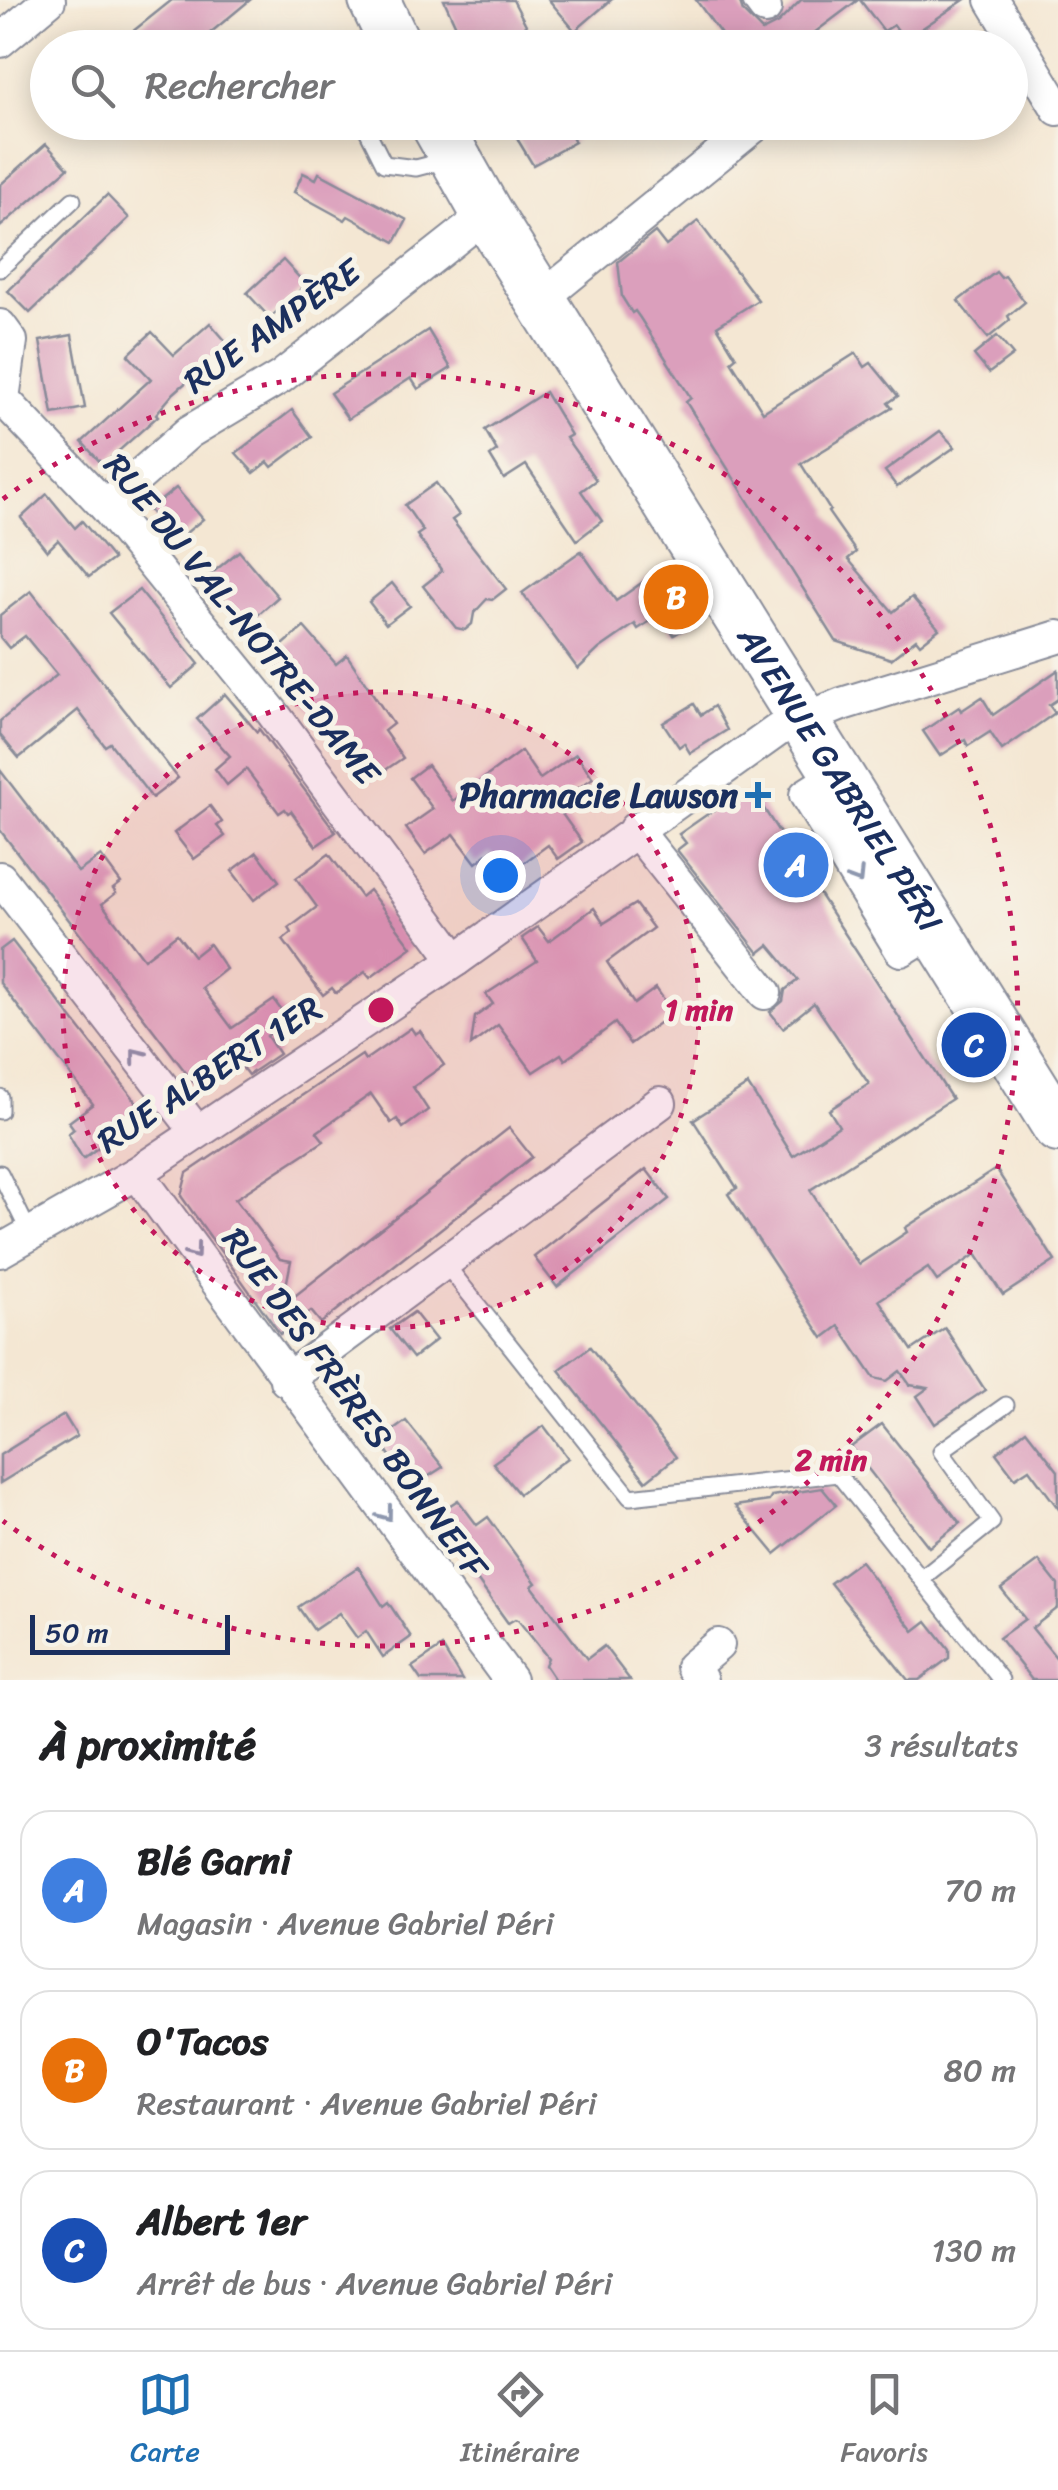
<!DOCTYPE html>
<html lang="fr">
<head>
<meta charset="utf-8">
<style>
	:root { --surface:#fff; --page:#f2f2f2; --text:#202124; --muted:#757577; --line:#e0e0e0; --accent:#1f6fb2 }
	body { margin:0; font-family:Sriracha,sans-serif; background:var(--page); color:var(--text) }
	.scale { position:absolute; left:30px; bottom:25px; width:200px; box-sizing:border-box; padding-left:10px; border:5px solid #1b2f5e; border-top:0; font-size:28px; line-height:35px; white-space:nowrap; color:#1b2f5e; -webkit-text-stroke:8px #f7f3e8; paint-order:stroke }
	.you { position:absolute; left:500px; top:875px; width:35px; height:35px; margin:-25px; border:8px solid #fff; border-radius:50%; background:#1a73e8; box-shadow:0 0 0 15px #1a73e833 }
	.badge { display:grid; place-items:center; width:65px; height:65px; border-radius:50%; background:var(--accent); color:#fff; font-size:32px; font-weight:700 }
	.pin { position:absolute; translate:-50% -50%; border:5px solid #fff; box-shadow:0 2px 10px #0006 }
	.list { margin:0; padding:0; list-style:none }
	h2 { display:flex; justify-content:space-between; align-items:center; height:130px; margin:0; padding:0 40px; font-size:42px }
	h2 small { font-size:32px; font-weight:400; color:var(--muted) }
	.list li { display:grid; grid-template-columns:65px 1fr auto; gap:30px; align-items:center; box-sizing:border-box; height:160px; margin:0 20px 20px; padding:0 20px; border:2px solid var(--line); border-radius:30px }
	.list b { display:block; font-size:38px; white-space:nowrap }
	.list p { margin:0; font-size:32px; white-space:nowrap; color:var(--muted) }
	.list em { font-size:32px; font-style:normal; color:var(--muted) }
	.icon { flex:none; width:55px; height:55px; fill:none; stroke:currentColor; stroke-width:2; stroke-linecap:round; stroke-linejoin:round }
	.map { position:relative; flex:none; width:1058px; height:1680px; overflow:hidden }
	.search { position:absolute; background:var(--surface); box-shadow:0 5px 25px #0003; left:30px; right:30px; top:30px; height:110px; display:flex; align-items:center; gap:25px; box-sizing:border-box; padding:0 35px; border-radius:55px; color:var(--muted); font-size:38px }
	.sheet { height:670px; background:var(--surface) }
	nav { display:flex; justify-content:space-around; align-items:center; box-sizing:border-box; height:140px; border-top:2px solid var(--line); background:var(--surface); font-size:28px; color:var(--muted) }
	nav a { display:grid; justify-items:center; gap:5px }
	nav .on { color:var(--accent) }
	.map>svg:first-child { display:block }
	.building { fill:#db9fbc }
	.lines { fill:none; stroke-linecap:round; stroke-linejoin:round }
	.lane-casing { stroke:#888b98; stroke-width:19 }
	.street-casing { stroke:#888b98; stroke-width:36 }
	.primary-casing { stroke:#888b98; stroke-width:54 }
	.lane { stroke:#fff; stroke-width:15 }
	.street { stroke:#fff; stroke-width:32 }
	.primary { stroke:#fff; stroke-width:50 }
	.oneway { stroke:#8d97ae }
	.ring { fill:none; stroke:#c2185b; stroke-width:5; stroke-dasharray:5 10 }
	.poi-dot { fill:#1f6fb2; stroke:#f7f3e8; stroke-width:4 }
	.labels { text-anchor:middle; stroke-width:10; stroke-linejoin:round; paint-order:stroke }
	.street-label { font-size:35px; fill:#1b2f5e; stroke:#f7f3e8 }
	.poi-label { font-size:35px; font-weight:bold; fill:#1b2f5e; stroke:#f7f3e8; text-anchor:end }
	.centre { fill:#c2185b; stroke:#f7f3e8; stroke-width:5 }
	.ring-label { font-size:30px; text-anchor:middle; font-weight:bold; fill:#c2185b; stroke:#f7f3e8; stroke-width:10; stroke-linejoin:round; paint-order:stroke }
</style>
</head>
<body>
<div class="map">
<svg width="1058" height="1680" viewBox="0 0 1058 1680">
	<rect width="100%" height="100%" fill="#f7f3e8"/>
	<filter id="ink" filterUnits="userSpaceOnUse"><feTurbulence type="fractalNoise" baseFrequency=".01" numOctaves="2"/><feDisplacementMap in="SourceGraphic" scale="20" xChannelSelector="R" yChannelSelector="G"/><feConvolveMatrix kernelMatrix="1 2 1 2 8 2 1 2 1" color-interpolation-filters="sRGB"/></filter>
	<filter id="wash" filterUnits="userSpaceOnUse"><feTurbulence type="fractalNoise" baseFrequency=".0048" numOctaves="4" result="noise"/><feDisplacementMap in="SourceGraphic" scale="40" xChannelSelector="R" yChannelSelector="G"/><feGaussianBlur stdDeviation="2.25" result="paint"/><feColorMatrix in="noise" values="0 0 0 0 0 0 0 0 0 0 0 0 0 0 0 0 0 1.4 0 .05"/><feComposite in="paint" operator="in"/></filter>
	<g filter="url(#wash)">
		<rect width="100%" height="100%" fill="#f4e7d3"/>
		<g id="blocks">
			<g class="building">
				<polygon points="172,0 250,0 192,48 112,48"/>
				<polygon points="444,0 513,0 538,48 466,48"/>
				<polygon points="549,0 611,0 575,31"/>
				<polygon points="696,0 739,0 743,12 762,31 778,23 801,0 858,0 794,48 731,48"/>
				<polygon points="860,0 964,0 905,40 894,25 884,31"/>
				<polygon points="507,122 565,122 575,142 533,165"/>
				<polygon points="46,144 68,168 0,227 0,185"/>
				<polygon points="303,173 316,179 319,173 407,220 395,242 348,216 345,220 294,192"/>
				<polygon points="107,195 129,218 30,313 8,291"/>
				<polygon points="698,221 758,300 717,326 736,357 731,361 763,412 856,353 865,367 871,363 898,396 888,403 892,408 801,464 830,510 828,512 856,552 848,559 893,612 912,597 939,629 920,644 916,639 891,659 836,641 686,402 691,398 640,318 635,311 632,313 622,297 618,262 655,232 666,246"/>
				<polygon points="283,260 306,285 270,318 247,293"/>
				<polygon points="996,272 1001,278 1005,276 1025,302 1008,316 1010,320 988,338 958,301"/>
				<polygon points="210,323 229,345 174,393 156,414 158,416 103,465 82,442 151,379 128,355 152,332 174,355"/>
				<polygon points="428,330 451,368 418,389 411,378 348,419 330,393"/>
				<polygon points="72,335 85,408 53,414 40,341"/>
				<polygon points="997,336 1013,355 989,373 974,355"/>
				<polygon points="545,392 571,435 566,438 596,480 581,491 602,521 577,540 526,465 504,479 490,456 497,451 485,430"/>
				<polygon points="292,410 312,437 272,467 268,462 254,473 236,453"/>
				<polygon points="940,431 955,447 897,487 885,471"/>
				<polygon points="436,483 459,515 452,520 506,589 492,600 487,599 474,613 472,624 465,630 456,628 423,586 442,571 417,535 423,531 405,505"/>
				<polygon points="176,488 203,519 175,542 149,510"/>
				<polygon points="47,494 75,528 82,521 113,559 89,577 58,540 47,551 21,518"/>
				<polygon points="239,551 278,597 245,626 206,578"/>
				<polygon points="581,551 616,601 671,562 705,616 674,635 661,614 638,629 635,624 599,649 578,669 522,593"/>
				<polygon points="392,583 410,606 386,624 369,602"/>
				<polygon points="139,590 199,664 171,688 109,613"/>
				<polygon points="31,591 178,778 152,798 110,743 105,746 78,710 19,758 0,735 0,721 57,675 25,636 9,648 0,637 0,615"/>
				<polygon points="304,627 336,664 347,655 393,724 384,731 403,758 369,781 324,720 320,723 270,656"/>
				<polygon points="1058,670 1058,699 1049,705 1055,713 1002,750 990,732 968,746 965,740 940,756 923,731 959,707 961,711 982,697 993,715"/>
				<polygon points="225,694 257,732 259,729 336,832 316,846 291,811 288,813 285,809 279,813 246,769 227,785 215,769 230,756 197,719"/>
				<polygon points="694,704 701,715 714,706 727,730 690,753 684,743 679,747 663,723"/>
				<polygon points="521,751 540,779 576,754 593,778 555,804 582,842 558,859 548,845 507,875 490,852 476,863 454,834 425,854 406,828 433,809 410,778 427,765 453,801"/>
				<polygon points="0,770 78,872 101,856 121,883 113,889 116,893 102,904 144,959 177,934 194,956 209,944 226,969 202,988 232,1028 274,1000 288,1020 267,1036 279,1054 248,1075 232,1054 194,1083 0,830"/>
				<polygon points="735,795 757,798 952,1099 810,1190 842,1241 859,1264 907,1232 905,1228 996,1169 1055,1261 1003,1295 976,1254 937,1281 928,1268 879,1300 912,1350 945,1328 985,1390 935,1424 917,1396 928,1388 910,1385 900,1371 887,1381 874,1378 839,1326 823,1338 728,1194 737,1188 693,1120 748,1085 793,1156 839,1126 829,1110 869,1084 814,1003 783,1028 770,1012 783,1001 785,990 798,980 769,945 759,953 677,850 686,843 679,834"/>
				<polygon points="210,806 222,822 217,826 225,836 194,859 174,833"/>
				<polygon points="257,852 279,881 254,900 232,871"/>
				<polygon points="329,854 361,897 369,890 412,947 370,978 365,972 336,993 332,988 323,995 283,940 292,933 289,928 317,907 296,878"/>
				<polygon points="635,904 653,928 607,962 634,1004 656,988 673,1013 630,1044 615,1023 565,1060 561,1054 533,1072 498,1025 471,1045 475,1017 493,1004 486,994 537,961 522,938 538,927 549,941 594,908 604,923"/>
				<polygon points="12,941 149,1118 121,1140 116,1134 83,1159 68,1134 74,1129 69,1122 93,1104 0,983 0,950"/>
				<polygon points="411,1028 415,1034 420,1031 444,1065 413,1087 428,1110 403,1128 397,1119 391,1123 371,1094 317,1132 324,1141 235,1199 280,1259 291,1261 282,1306 509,1128 532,1157 321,1323 311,1311 280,1334 181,1196 187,1173 362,1055 365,1060"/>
				<polygon points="646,1169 669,1199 557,1287 534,1257"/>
				<polygon points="414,1312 436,1340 413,1358 390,1329"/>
				<polygon points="590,1347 676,1457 646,1481 559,1370"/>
				<polygon points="64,1415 77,1436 0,1483 0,1455"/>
				<polygon points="406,1421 443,1467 410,1488 380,1440"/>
				<polygon points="882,1424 960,1523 929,1547 851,1447"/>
				<polygon points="544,1426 568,1458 519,1494 493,1463"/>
				<polygon points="1026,1430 1058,1471 1058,1508 1029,1469 1015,1478 996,1453"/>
				<polygon points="822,1488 836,1505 775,1554 735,1506 769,1501 772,1496"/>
				<polygon points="458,1500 477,1525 488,1517 536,1583 532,1586 587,1659 604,1646 630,1680 555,1680 545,1665 548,1658 518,1620 515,1619 508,1623 432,1517"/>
				<polygon points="860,1561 914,1631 927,1621 949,1649 949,1658 919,1680 908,1680 830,1583"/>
				<polygon points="1039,1561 1058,1585 1058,1608 1032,1628 1058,1660 1058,1680 1032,1680 999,1638 1025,1619 1001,1589"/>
				<polygon points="358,1567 383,1606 388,1602 411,1637 383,1657 366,1631 357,1638 339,1613 314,1630 298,1607"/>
				<polygon points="442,1647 462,1680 421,1680 412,1667"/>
			</g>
		</g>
	</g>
	<g filter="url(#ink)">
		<use href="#blocks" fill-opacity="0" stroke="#888b98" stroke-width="2.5"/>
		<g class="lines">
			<defs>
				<g id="lane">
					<polyline points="363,122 384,164 416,168 447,160"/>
					<polyline points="0,269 73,200"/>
					<polyline points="0,1097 0,1111"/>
					<polyline points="0,1173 30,1234"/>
					<polyline points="443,1261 630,1497 838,1474 1001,1680"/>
					<polyline points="921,1579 992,1522 941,1451 1006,1405"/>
				</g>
				<g id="street">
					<polyline points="759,0 765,8"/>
					<polyline points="992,0 1058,109"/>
					<polyline points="0,41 49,0"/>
					<polyline points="541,299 759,122"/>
					<polyline points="0,326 11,341 3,399 105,506 272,712 456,960"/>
					<polyline points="105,506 189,432 281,377 487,214"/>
					<polyline points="836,776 806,795 901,950 934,930"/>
					<polyline points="635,829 765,993"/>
					<polyline points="0,878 197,1132"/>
					<polyline points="137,1173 510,1680"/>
					<polyline points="0,1251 137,1173 456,960 778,730 842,704 1058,637"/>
					<polyline points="286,1380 660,1103"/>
					<polyline points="701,1680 692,1667 718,1645"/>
				</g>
				<g id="primary">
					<polyline points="374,0 397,48"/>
					<path id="s1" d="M435,122l52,92 571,913"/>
				</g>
			</defs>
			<use href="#lane" class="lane-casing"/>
			<use href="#street" class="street-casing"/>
			<use href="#primary" class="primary-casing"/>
			<use href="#lane" class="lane"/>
			<use href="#street" class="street"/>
			<use href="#primary" class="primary"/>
		</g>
		<defs><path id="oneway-chevron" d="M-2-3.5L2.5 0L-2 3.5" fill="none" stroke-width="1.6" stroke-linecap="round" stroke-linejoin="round" transform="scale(2.5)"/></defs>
		<g class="oneway">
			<use href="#oneway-chevron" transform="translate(857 877) rotate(58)"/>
			<use href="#oneway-chevron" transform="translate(137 1055) rotate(-128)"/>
			<use href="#oneway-chevron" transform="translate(194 1252) rotate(54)"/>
			<use href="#oneway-chevron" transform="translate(386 1514) rotate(53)"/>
		</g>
	</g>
	<circle cx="381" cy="1010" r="318" fill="#c2185b" fill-opacity=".12"/>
	<g class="ring">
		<circle cx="381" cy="1010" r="318"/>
		<path d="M3 499A636 636 0 1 1 3 1521"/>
	</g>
	<path class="poi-dot" d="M753 780h10v10h10v10h-10v10h-10v-10h-10v-10h10z"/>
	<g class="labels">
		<g class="street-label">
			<text transform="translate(272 326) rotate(-35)" y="12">RUE AMPÈRE</text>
			<text transform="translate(242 619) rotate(51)" y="12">RUE DU VAL-NOTRE-DAME</text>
			<text dy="12" stroke="none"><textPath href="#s1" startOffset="772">AVENUE GABRIEL PÉRI</textPath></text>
			<text transform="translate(209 1074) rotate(-33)" y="12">RUE ALBERT 1ER</text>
			<text transform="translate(355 1403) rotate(54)" y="12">RUE DES FRÈRES BONNEFF</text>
		</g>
		<g class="poi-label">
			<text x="738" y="807">Pharmacie Lawson</text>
		</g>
	</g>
	<circle cx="381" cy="1010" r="15" class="centre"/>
	<g class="ring-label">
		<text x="699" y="1020">1 min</text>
		<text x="831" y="1470">2 min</text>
	</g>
</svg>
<div class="scale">50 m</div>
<div class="you"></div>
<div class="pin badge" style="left:796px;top:865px;background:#3f7fe0">A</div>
<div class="pin badge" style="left:676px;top:597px;background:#e8710a">B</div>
<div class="pin badge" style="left:974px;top:1045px;background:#1a4fb4">C</div>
<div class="search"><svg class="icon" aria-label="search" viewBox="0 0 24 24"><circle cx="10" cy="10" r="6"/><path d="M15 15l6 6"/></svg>Rechercher</div>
</div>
<section class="sheet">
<h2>À proximité<small>3 résultats</small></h2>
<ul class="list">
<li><span class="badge" style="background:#3f7fe0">A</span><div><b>Blé Garni</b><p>Magasin · Avenue Gabriel Péri</p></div><em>70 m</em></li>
<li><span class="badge" style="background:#e8710a">B</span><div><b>O'Tacos</b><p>Restaurant · Avenue Gabriel Péri</p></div><em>80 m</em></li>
<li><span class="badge" style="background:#1a4fb4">C</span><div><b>Albert 1er</b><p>Arrêt de bus · Avenue Gabriel Péri</p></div><em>130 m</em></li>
</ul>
</section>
<nav>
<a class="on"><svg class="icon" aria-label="map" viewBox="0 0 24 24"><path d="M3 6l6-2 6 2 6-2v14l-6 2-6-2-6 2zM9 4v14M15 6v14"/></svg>Carte</a>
<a><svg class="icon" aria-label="directions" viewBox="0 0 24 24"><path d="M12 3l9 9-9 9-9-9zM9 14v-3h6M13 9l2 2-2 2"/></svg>Itinéraire</a>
<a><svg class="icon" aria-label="saved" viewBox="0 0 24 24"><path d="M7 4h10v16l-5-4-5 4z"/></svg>Favoris</a>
</nav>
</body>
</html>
